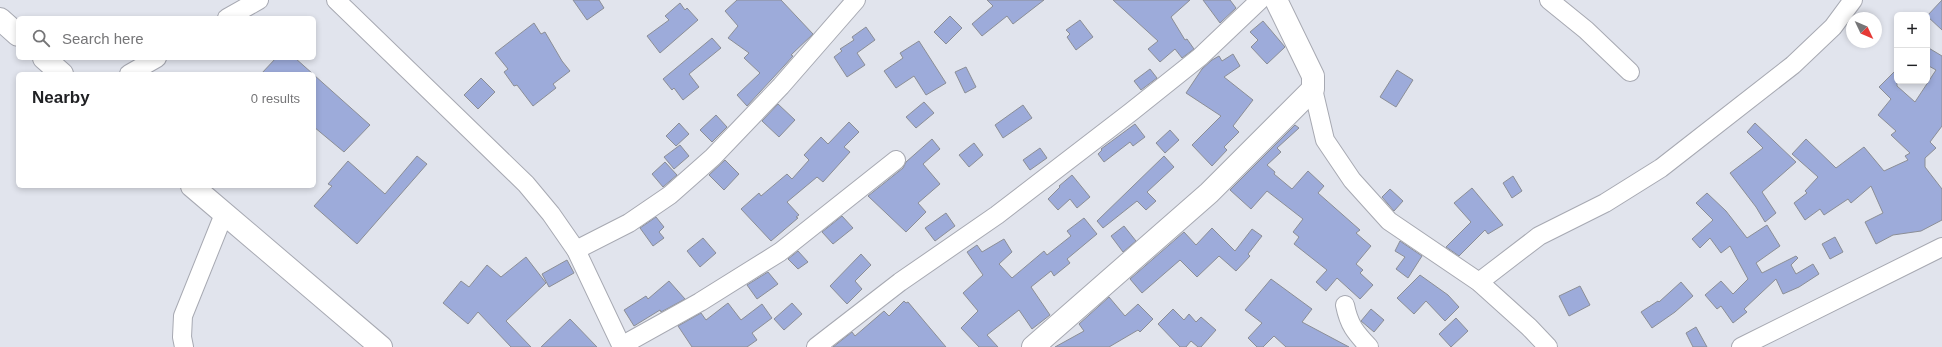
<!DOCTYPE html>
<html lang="en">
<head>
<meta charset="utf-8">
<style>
	:root { --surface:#fff; --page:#f2f2f2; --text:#202124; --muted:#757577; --line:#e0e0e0 }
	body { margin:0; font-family:Helvetica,sans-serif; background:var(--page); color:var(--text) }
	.controls { position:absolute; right:12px; top:12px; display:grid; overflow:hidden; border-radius:6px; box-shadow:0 2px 6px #0003 }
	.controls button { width:36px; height:36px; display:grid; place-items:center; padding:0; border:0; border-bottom:1px solid var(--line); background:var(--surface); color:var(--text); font:20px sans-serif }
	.compass { position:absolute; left:1846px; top:12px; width:36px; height:36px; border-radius:50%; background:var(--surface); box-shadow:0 2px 6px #0003; rotate:134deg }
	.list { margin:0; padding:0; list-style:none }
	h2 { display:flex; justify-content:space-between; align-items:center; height:52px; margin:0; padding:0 16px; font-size:17px }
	h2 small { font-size:13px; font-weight:400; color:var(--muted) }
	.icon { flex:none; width:22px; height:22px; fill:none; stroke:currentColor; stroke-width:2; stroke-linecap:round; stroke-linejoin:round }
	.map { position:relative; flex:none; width:1942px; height:347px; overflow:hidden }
	.search { position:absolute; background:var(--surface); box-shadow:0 2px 6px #0003; left:16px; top:16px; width:300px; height:44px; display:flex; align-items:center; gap:10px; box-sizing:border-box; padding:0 14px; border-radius:6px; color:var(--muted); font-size:15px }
	.panel { position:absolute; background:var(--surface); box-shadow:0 2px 6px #0003; left:16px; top:72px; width:300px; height:116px; border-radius:6px }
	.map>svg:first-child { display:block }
	.building { fill:#9dabda; stroke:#8b8e96 }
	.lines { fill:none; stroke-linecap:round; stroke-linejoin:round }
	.minor-casing { stroke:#a7a9b2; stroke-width:20 }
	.tertiary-casing { stroke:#a7a9b2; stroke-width:24 }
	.primary-casing { stroke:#a7a9b2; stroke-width:24 }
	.minor { stroke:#fff; stroke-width:18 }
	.tertiary { stroke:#fff; stroke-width:22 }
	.primary { stroke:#fff; stroke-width:22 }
</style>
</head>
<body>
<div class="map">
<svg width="1942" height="347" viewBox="0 0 1942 347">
	<rect width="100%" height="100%" fill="#e1e4ed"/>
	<g class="building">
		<polygon points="573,0 599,0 604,8 587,20"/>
		<polygon points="737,0 781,0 813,34 791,55 793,56 784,66 747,106 737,95 760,73 744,58 749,53 728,38 738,26 725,11"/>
		<polygon points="987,0 1044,0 1013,24 1007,16 982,36 972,24 993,6"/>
		<polygon points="1113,0 1190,0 1171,17 1185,40 1187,39 1194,49 1182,58 1175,49 1160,62 1148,49 1158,41"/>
		<polygon points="1203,0 1230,0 1236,8 1220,23"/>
		<polygon points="1942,0 1942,30 1927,16"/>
		<polygon points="680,3 685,10 687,8 698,20 660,53 647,36 669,20 665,16"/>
		<polygon points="950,16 962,28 946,44 934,32"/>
		<polygon points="1080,20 1093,37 1076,50 1067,37 1070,34 1066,30"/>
		<polygon points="1263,21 1285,47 1267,64 1251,47 1258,40 1250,32"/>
		<polygon points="534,23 541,34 545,32 562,61 570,71 553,84 556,88 533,106 517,85 514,86 504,72 508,69 495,53"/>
		<polygon points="866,27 875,40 857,53 865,65 847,77 834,57 842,51 840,49 854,40 852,37"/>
		<polygon points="712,38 721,48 689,74 699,87 683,100 674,88 672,90 663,79"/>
		<polygon points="919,41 946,83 926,95 914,76 896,88 884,71 903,58 900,53"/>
		<polygon points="1927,47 1942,56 1942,126 1930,142 1936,148 1925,158 1925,167 1942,189 1942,220 1921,231 1893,235 1876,244 1865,222 1883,213 1871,186 1851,203 1848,199 1824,215 1820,209 1805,220 1794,203 1807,193 1805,191 1818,177 1792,154 1806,139 1836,168 1864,147 1884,171 1908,160 1905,156 1910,153 1891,135 1896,131 1878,115 1891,99 1879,87 1897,69 1897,86 1915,102 1936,70 1927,65"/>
		<polygon points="1233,54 1240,66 1224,77 1253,100 1233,126 1239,132 1224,147 1227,150 1212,166 1192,145 1221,116 1186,93 1202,69 1212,60 1219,56 1222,61"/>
		<polygon points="276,58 295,58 313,74 261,74"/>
		<polygon points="966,67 976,87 965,93 955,72"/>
		<polygon points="1150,69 1157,78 1141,90 1134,81"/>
		<polygon points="1397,70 1413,80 1396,107 1380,97"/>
		<polygon points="314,75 370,125 344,152 314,127"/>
		<polygon points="481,78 495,92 478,109 464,95"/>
		<polygon points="924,102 934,113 916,128 906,117"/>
		<polygon points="778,104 795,120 779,137 762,121"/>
		<polygon points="1023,105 1032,118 1003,138 995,125"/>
		<polygon points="716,115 727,127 712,142 700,130"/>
		<polygon points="849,122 859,132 844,147 850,152 823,182 817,177 787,202 799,215 796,217 798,218 771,241 741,209 759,193 761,196 787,174 792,179 809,160 804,155 821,137 828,144"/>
		<polygon points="679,123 689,134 676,146 666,136"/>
		<polygon points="1755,123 1796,162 1762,192 1776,213 1765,222 1756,207 1730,173 1763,148 1747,132"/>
		<polygon points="1135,124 1145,137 1133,146 1130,142 1104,162 1098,154 1102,150 1101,149"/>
		<polygon points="1295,125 1299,128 1277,148 1281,152 1267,165 1275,172 1274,174 1292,189 1308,171 1324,186 1318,193 1360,230 1356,233 1371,246 1356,264 1363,270 1360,273 1373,285 1360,299 1337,278 1326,291 1316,282 1327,270 1294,244 1299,237 1293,232 1303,219 1267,191 1251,209 1230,190"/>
		<polygon points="1170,130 1179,140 1165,153 1156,143"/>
		<polygon points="932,139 940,149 923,164 940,184 918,203 926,212 906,232 868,196 903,168 906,162"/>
		<polygon points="974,143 983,155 969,167 959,155"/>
		<polygon points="680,145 689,156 674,169 664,157"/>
		<polygon points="1040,148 1047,158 1030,170 1023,160"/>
		<polygon points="417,156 427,164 357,244 314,206 332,186 328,184 348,161 385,194"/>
		<polygon points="1164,156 1174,167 1147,192 1156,201 1146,210 1137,201 1103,228 1097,221"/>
		<polygon points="725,160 739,174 724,190 709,175"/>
		<polygon points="665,162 677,175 663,187 652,174"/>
		<polygon points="1072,175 1090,197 1077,208 1070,199 1058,210 1048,199 1060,187 1059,186"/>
		<polygon points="1513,176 1522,191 1512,198 1503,183"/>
		<polygon points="1472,188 1503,225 1488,234 1485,230 1459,256 1446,247 1471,222 1454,203"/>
		<polygon points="1390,189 1403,201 1394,211 1382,197"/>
		<polygon points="1707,193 1726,211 1747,238 1767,225 1780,246 1756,263 1762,273 1796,256 1798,258 1791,265 1796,274 1813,264 1819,274 1799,287 1783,294 1776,279 1744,309 1747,312 1733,323 1721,306 1717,309 1705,295 1721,281 1733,294 1748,279 1730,246 1721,253 1710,238 1700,248 1692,239 1713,220 1696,203"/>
		<polygon points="946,213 955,226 935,241 925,228"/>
		<polygon points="842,216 853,228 833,244 822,232"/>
		<polygon points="656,217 664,227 659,232 664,238 653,246 640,228"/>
		<polygon points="1084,218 1097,234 1067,259 1070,263 1054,276 1051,271 1031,287 1050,315 1032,329 1019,310 987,335 998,347 979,347 961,328 978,311 963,293 983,275 967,252 977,245 982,252 1004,239 1012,252 999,264 1012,278 1044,251 1047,255 1071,236 1067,231"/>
		<polygon points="1124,226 1136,241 1123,252 1111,236"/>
		<polygon points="1212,228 1235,251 1252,229 1262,236 1248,254 1250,256 1236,271 1219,256 1197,277 1180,260 1142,293 1130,279 1184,232 1196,245"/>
		<polygon points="1835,237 1843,252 1830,259 1822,244"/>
		<polygon points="703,238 716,253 700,267 687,251"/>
		<polygon points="1400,241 1422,256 1408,278 1396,269 1405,257 1395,251"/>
		<polygon points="798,251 808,262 798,269 788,259"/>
		<polygon points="861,254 871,265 855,281 862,289 847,304 830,286"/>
		<polygon points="526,257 546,283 506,321 531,347 511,347 478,312 468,324 443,303 461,281 469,287 487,265 501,277"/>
		<polygon points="567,260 574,273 549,287 542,274"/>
		<polygon points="768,272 778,284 757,299 747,285"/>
		<polygon points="1420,275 1448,295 1459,307 1445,321 1426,301 1414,314 1397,298"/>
		<polygon points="1271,279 1312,309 1302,322 1349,347 1286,347 1274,336 1263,347 1257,347 1248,338 1262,323 1245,310"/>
		<polygon points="669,281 685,299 661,312 660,310 634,326 624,310 646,296 648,299"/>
		<polygon points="1681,282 1693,296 1675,312 1652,328 1641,312 1658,301 1659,302"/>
		<polygon points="1580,286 1590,305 1569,316 1559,296"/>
		<polygon points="1109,297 1125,316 1138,304 1153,319 1140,332 1138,330 1109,347 1055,347 1084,331 1079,324"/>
		<polygon points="904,301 906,303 908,302 946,347 833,347 852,332 855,336 884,311 889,316"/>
		<polygon points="728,303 741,320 762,304 772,318 752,333 757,340 747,347 692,347 678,326 701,313 706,320"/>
		<polygon points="792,303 802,314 784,330 774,319"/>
		<polygon points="1173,309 1184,320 1189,314 1196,322 1201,317 1216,330 1201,347 1198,347 1191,341 1186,347 1180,347 1158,324"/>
		<polygon points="1371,309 1384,320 1374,332 1361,321"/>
		<polygon points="1456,318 1468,331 1451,347 1439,334"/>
		<polygon points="570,319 597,347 541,347"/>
		<polygon points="1696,327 1707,347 1693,347 1686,333"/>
	</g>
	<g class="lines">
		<defs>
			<g id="minor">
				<polyline points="336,0 526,184 551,214 576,250 622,347"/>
				<polyline points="1549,0 1586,30 1630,72"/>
				<polyline points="227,18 259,0"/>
				<polyline points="129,74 157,58"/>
				<polyline points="1313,89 1325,140 1352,180 1389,221 1479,282 1529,327 1548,347"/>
				<polyline points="576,250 629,223 670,195 713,157 781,86 856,0"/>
				<polyline points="1479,282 1539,236 1605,203 1661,168 1793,65 1833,27 1853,0"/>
				<path d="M1345,305c4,20 10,27 24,42"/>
				<polyline points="621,346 700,302 780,252 896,160"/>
				<polyline points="184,347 182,337 183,316 224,214"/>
				<polyline points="816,347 900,282 997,215 1131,112 1200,57 1260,0"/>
				<polyline points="1741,347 1942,247"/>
			</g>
			<polyline id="tertiary" points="1033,347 1209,193 1313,89 1313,76 1276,0"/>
			<g id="primary">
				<polyline points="0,19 18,35"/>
				<polyline points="44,58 62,74"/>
				<polyline points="192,186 381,347"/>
			</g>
		</defs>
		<use href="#minor" class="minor-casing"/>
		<use href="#tertiary" class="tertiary-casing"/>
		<use href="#primary" class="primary-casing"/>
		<use href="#minor" class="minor"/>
		<use href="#tertiary" class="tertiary"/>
		<use href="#primary" class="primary"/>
	</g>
</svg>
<div class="controls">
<button>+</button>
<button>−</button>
</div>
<svg class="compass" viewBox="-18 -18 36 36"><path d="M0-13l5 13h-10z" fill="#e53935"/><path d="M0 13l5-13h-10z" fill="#757577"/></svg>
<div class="search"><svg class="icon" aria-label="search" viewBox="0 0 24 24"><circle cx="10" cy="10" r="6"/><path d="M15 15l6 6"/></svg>Search here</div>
<section class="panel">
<h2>Nearby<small>0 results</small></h2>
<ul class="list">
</ul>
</section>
</div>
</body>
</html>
